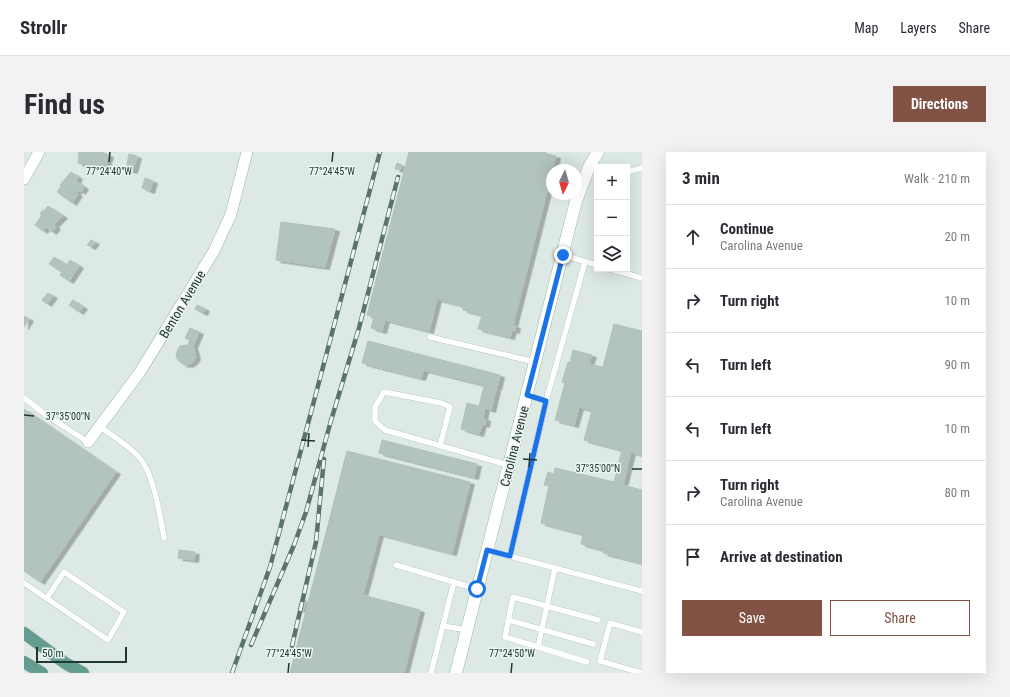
<!DOCTYPE html>
<html lang="en">
<head>
<meta charset="utf-8">
<style>
	:root { --surface:#fff; --page:#f2f2f3; --text:#2b2b33; --muted:#7c7c81; --line:#e1e1e2; --accent:#825244 }
	body { margin:0; font-family:"Roboto Condensed",sans-serif; background:var(--page); color:var(--text) }
	.controls { position:absolute; right:12px; top:12px; display:grid; overflow:hidden; border-radius:0px; box-shadow:0 4px 16px #0002 }
	.controls button { width:36px; height:36px; display:grid; place-items:center; padding:0; border:0; border-bottom:1px solid var(--line); background:var(--surface); color:var(--text); font:20px sans-serif }
	.compass { position:absolute; left:522px; top:12px; width:36px; height:36px; border-radius:50%; background:var(--surface); box-shadow:0 4px 16px #0002; rotate:185deg }
	.scale { position:absolute; left:12px; bottom:10px; width:91px; box-sizing:border-box; padding-left:4px; border:2px solid #203732; border-top:0; font-size:11px; line-height:14px; white-space:nowrap; color:#203732; -webkit-text-stroke:3px #edf6f2; paint-order:stroke }
	.stop { position:absolute; width:12px; height:12px; margin:-9px; border:3px solid #1a73e8; border-radius:50%; background:#fff }
	.stop.end { background:#1a73e8; border-color:#fff; box-shadow:0 1px 4px #0008 }
	.list { margin:0; padding:0; list-style:none }
	h2 { display:flex; justify-content:space-between; align-items:center; height:52px; margin:0; padding:0 16px; font-size:17px }
	h2 small { font-size:13px; font-weight:400; color:var(--muted) }
	.list li { display:grid; grid-template-columns:26px 1fr auto; gap:12px; align-items:center; box-sizing:border-box; height:64px; padding:0 16px; border-top:1px solid var(--line) }
	.list b { display:block; font-size:15px; white-space:nowrap }
	.list p { margin:0; font-size:13px; white-space:nowrap; color:var(--muted) }
	.list em { font-size:13px; font-style:normal; color:var(--muted) }
	.actions { display:flex; gap:8px; padding:12px 16px }
	.actions a { flex:1; padding:9px 0; border:1px solid var(--accent); border-radius:0px; text-align:center; font-size:14px; color:var(--accent) }
	.actions .main { background:var(--accent); color:#fff }
	.icon { flex:none; width:22px; height:22px; fill:none; stroke:currentColor; stroke-width:2; stroke-linecap:round; stroke-linejoin:round }
	.map { position:relative; flex:none; width:618px; height:521px; overflow:hidden; border-radius:0px }
	header { display:flex; align-items:center; gap:24px; box-sizing:border-box; height:56px; padding:0 20px; background:var(--surface); border-bottom:1px solid var(--line) }
	header strong { font-size:19px }
	nav { display:flex; gap:22px; margin-inline-start:auto; font-size:14px }
	.intro { display:flex; align-items:center; justify-content:space-between; box-sizing:border-box; height:96px; padding:0 24px }
	h1 { margin:0; font-size:28px }
	.button { padding:10px 18px; border-radius:0px; background:var(--accent); color:#fff; font-size:14px; font-weight:700 }
	main { display:flex; gap:24px; padding:0 24px }
	aside { flex:1; background:var(--surface); border-radius:0px; box-shadow:0 4px 16px #0002 }
	.map>svg:first-child { display:block }
	.building { fill:#b3c3bd; stroke:#b0c2bb; filter:url(#shadow) }
	.lines { fill:none; stroke-linecap:round; stroke-linejoin:round }
	.lane-casing { stroke:#a1b0ab; stroke-width:6 }
	.street-casing { stroke:#a1b0ab; stroke-width:12 }
	.secondary-casing { stroke:#9db4ac; stroke-width:13 }
	.primary-casing { stroke:#bcc3c2; stroke-width:13 }
	.lane { stroke:#fff; stroke-width:5.5 }
	.street { stroke:#fff; stroke-width:11 }
	.secondary { stroke:#fff; stroke-width:12 }
	.primary { stroke:#639d90; stroke-width:12 }
	.rail-casing { stroke:#5a736d; stroke-width:4.5 }
	.rail { stroke:#edf6f2; stroke-width:3; stroke-dasharray:9; stroke-linecap:butt }
	.route { stroke:#1a73e8; stroke-width:5 }
	.ticks { fill:none; stroke:#203732; stroke-width:1.5 }
	.labels { text-anchor:middle; stroke-width:3; stroke-linejoin:round; paint-order:stroke }
	.street-label { font-size:13px; fill:#203732; stroke:#edf6f2 }
	.ticks-label { font-size:10px; text-anchor:middle; fill:#203732; stroke:#edf6f2; stroke-width:3; stroke-linejoin:round; paint-order:stroke }
</style>
</head>
<body>
<header>
<strong>Strollr</strong>
<nav><a>Map</a><a>Layers</a><a>Share</a></nav>
</header>
<div class="intro"><h1>Find us</h1><a class="button">Directions</a></div>
<main>
<div class="map">
<svg width="618" height="521" viewBox="0 0 618 521">
	<defs>
		<filter id="shadow"><feDropShadow dx="4.5" dy="2.5" stdDeviation="0" flood-color="#0004"/></filter>
	</defs>
	<rect width="100%" height="100%" fill="#dde9e4"/>
	<g class="building">
		<polygon points="55,0 77,0 85,3 82,13 77,12 76,17 54,11"/>
		<polygon points="385,0 522,0 522,2 532,4 489,173 492,174 491,179 488,178 486,185 454,177 458,163 439,158 440,154 413,147 405,179 361,168 358,179 347,176 350,165 343,163"/>
		<polygon points="105,2 113,4 109,19 102,17"/>
		<polygon points="373,11 378,13 376,18 371,17"/>
		<polygon points="47,20 54,25 52,29 60,35 57,40 54,38 52,41 54,42 48,51 33,40 37,34 36,33"/>
		<polygon points="121,26 129,29 126,39 118,36"/>
		<polygon points="24,54 39,64 30,73 32,75 28,80 22,75 19,79 11,73 18,63 16,62 19,58 20,59"/>
		<polygon points="257,70 311,77 301,115 252,108"/>
		<polygon points="67,88 71,90 67,95 63,93"/>
		<polygon points="30,105 43,113 46,108 55,114 45,129 36,123 38,120 25,112"/>
		<polygon points="24,141 29,144 23,152 18,148"/>
		<polygon points="49,148 59,155 55,160 45,153"/>
		<polygon points="173,153 181,157 179,161 171,157"/>
		<polygon points="0,164 5,167 0,175"/>
		<polygon points="590,172 618,179 618,303 607,300 599,333 618,338 618,411 579,401 580,398 557,392 559,382 517,371 525,334 520,333 524,320 530,322 531,316 590,330 598,298 560,288 568,258 555,255 550,273 531,268 541,231 538,230 544,210 546,211 549,198 568,203 565,212 579,215"/>
		<polygon points="166,176 175,180 169,194 172,205 169,210 164,213 158,212 153,207 152,202 156,194 164,193 166,188 161,186"/>
		<polygon points="344,189 476,223 473,236 400,218 397,226 338,211"/>
		<polygon points="460,234 472,237 467,258 461,256 459,266 462,267 461,273 458,272 455,282 437,277 443,251 455,254"/>
		<polygon points="0,257 92,320 16,430 0,419"/>
		<polygon points="358,288 453,312 450,325 355,301"/>
		<polygon points="323,299 446,330 428,401 355,382 339,443 396,458 380,521 266,521"/>
		<polygon points="155,398 171,400 170,408 154,406"/>
		<polygon points="277,447 282,448 279,459 274,457"/>
	</g>
	<g class="lines">
		<defs>
			<g id="lane">
				<polyline points="603,20 618,16"/>
				<polyline points="539,103 573,113"/>
				<polyline points="586,117 618,126"/>
				<polyline points="406,185 511,210"/>
				<polyline points="503,243 522,249"/>
				<polyline points="0,246 22,263 64,290"/>
				<path d="M76,275c13,9 28,18 39,30 15,17 21,59 25,81"/>
				<polyline points="416,294 426,255 417,251 360,240 351,255 351,269 361,278 484,313"/>
				<polyline points="463,398 618,439"/>
				<polyline points="486,404 522,249 561,110"/>
				<polyline points="372,413 453,437"/>
				<polyline points="531,416 514,495 481,485 489,445 574,468"/>
				<polyline points="0,431 84,488 100,460 40,420 23,446"/>
				<polyline points="484,468 569,492"/>
				<polyline points="419,474 443,478"/>
				<polyline points="618,480 586,471 576,509 618,521"/>
				<polyline points="514,495 563,510"/>
				<polyline points="407,521 430,430"/>
			</g>
			<g id="street">
				<polyline points="0,27 15,0"/>
				<polyline points="64,290 116,220 190,99 207,62 223,0"/>
			</g>
			<polyline id="secondary" points="432,521 552,49 565,15 574,0"/>
			<g id="primary">
				<polyline points="0,481 41,511 59,521"/>
				<polyline points="0,510 18,521"/>
			</g>
		</defs>
		<use href="#lane" class="lane-casing"/>
		<use href="#street" class="street-casing"/>
		<use href="#secondary" class="secondary-casing"/>
		<use href="#primary" class="primary-casing"/>
		<use href="#lane" class="lane"/>
		<use href="#street" class="street"/>
		<use href="#secondary" class="secondary"/>
		<use href="#primary" class="primary"/>
		<defs>
			<g id="rail">
				<polyline points="227,493 270,393 282,360 306,272 335,176 374,25"/>
				<polyline points="268,494 292,390 300,307"/>
				<polyline points="208,521 246,415 356,0"/>
			</g>
		</defs>
		<use href="#rail" class="rail-casing"/>
		<use href="#rail" class="rail"/>
	</g>
	<g class="lines">
		<polyline class="route" points="453,437 463,398 486,404 522,249 503,243 539,103"/>
	</g>
	<path class="ticks" d="M85,10l1,-10M308,10l1,-10M0,263l10,1M277,288l14,1M284,295l1,-14M499,307l14,1M505,315l1,-14M608,317h10M264,521l1,-10M487,521l1,-10"/>
	<g class="labels">
		<g class="street-label">
			<text transform="translate(158 152) rotate(-59)" y="5">Benton Avenue</text>
			<text transform="translate(490 294) rotate(-76)" y="5">Carolina Avenue</text>
		</g>
	</g>
	<g class="ticks-label">
		<text x="85" y="23">77°24'40"W</text>
		<text x="308" y="23">77°24'45"W</text>
		<text x="44" y="268">37°35'00"N</text>
		<text x="574" y="320">37°35'00"N</text>
		<text x="265" y="505">77°24'45"W</text>
		<text x="488" y="505">77°24'50"W</text>
	</g>
</svg>
<div class="controls">
<button>+</button>
<button>−</button>
<button><svg class="icon" aria-label="layers" viewBox="0 0 24 24"><path d="M12 4l9 5-9 5-9-5zM3 14l9 5 9-5"/></svg></button>
</div>
<svg class="compass" viewBox="-18 -18 36 36"><path d="M0-13l5 13h-10z" fill="#e53935"/><path d="M0 13l5-13h-10z" fill="#7c7c81"/></svg>
<div class="scale">50 m</div>
<div class="stop" style="left:453px;top:437px"></div>
<div class="stop end" style="left:539px;top:103px"></div>
</div>
<aside>
<h2>3 min<small>Walk · 210 m</small></h2>
<ul class="list">
<li><svg class="icon" aria-label="ahead" viewBox="0 0 24 24"><path d="M12 20V5M6 11l6-6 6 6"/></svg><div><b>Continue</b><p>Carolina Avenue</p></div><em>20 m</em></li>
<li><svg class="icon" aria-label="right" viewBox="0 0 24 24"><path d="M7 20v-9h11M14 6l5 5-5 5"/></svg><div><b>Turn right</b></div><em>10 m</em></li>
<li><svg class="icon" aria-label="left" viewBox="0 0 24 24"><path d="M17 20v-9H6M10 6l-5 5 5 5"/></svg><div><b>Turn left</b></div><em>90 m</em></li>
<li><svg class="icon" aria-label="left" viewBox="0 0 24 24"><path d="M17 20v-9H6M10 6l-5 5 5 5"/></svg><div><b>Turn left</b></div><em>10 m</em></li>
<li><svg class="icon" aria-label="right" viewBox="0 0 24 24"><path d="M7 20v-9h11M14 6l5 5-5 5"/></svg><div><b>Turn right</b><p>Carolina Avenue</p></div><em>80 m</em></li>
<li><svg class="icon" aria-label="arrive" viewBox="0 0 24 24"><path d="M6 21V4h12l-3 4 3 4H6"/></svg><div><b>Arrive at destination</b></div></li>
</ul>
<div class="actions"><a class="main">Save</a><a>Share</a></div>
</aside>
</main>
</body>
</html>
